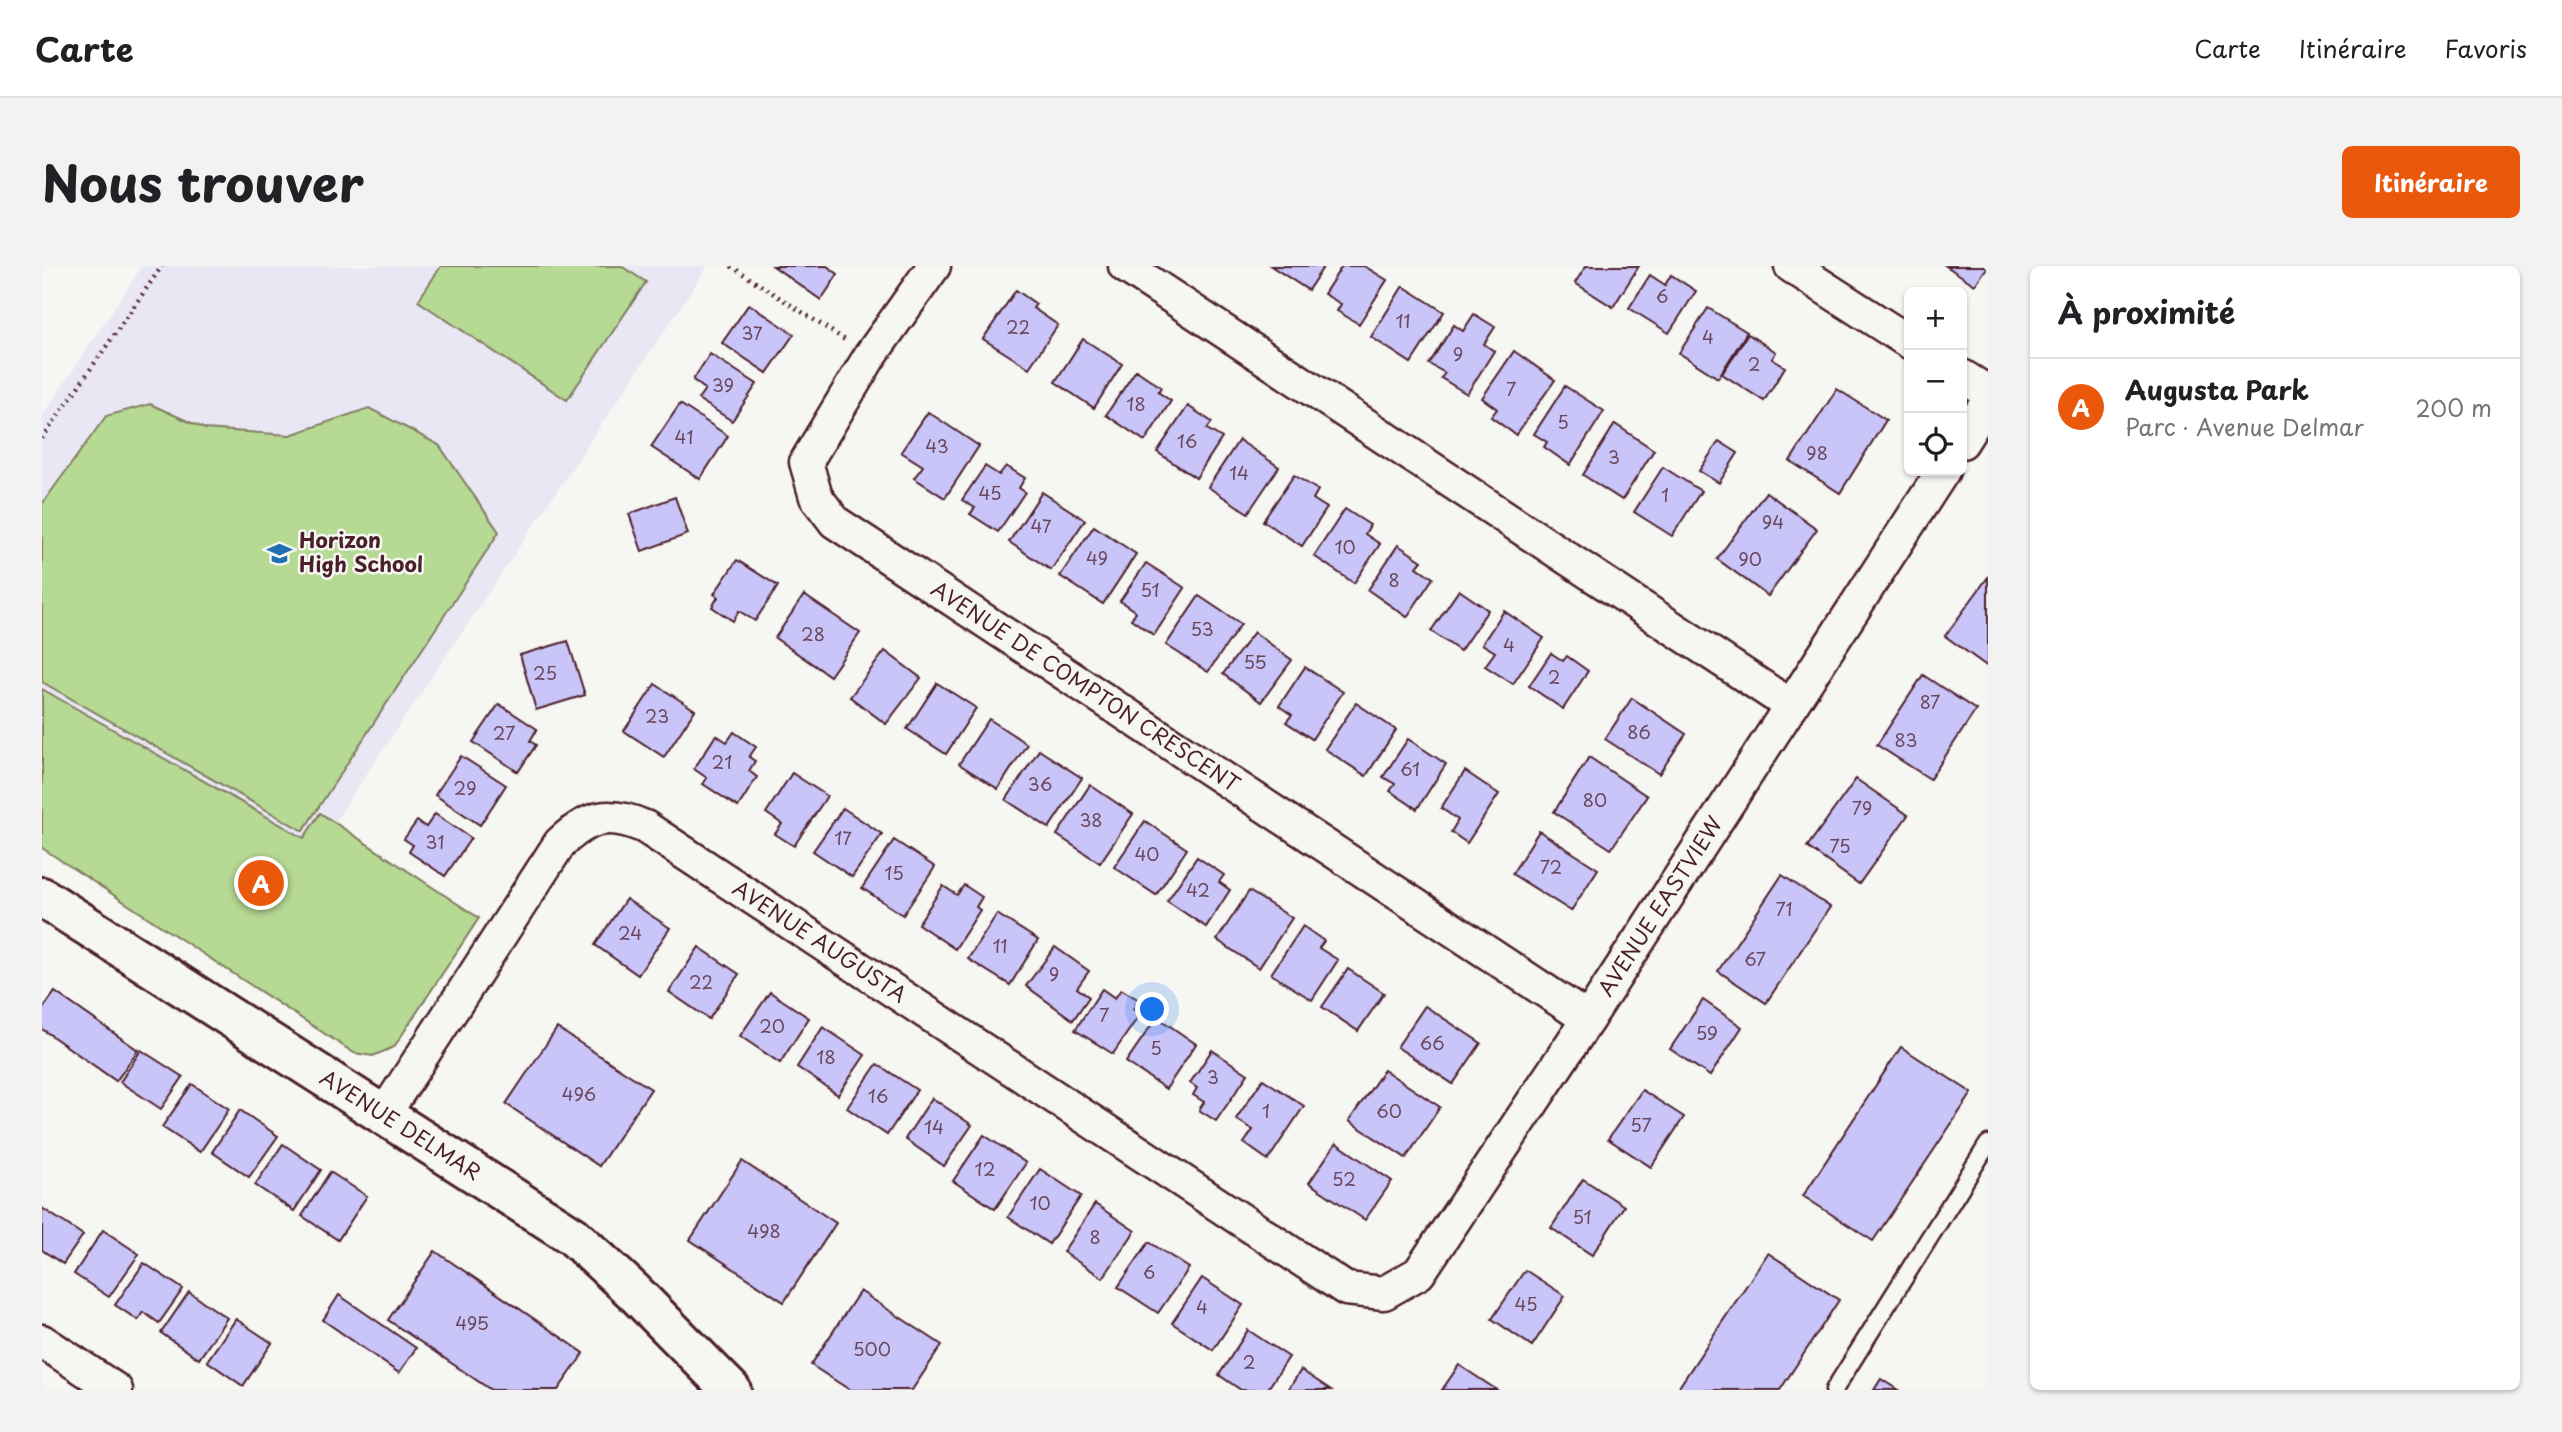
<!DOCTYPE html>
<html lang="fr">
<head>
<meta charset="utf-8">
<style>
	:root { --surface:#fff; --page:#f2f2f2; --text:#202124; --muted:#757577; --line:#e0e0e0; --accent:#ea580c }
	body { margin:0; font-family:"Playpen Sans",sans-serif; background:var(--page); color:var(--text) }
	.controls { position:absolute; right:21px; top:21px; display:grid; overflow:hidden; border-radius:10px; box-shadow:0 2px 5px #0004 }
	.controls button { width:63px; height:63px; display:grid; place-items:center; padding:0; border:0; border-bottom:2px solid var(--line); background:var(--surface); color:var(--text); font:35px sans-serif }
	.you { position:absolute; left:1111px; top:744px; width:24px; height:24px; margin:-18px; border:5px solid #fff; border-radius:50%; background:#1a73e8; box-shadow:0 0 0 10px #1a73e833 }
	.badge { display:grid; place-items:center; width:46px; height:46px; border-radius:50%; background:var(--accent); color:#fff; font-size:23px; font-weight:700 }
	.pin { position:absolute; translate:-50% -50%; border:4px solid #fff; box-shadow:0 2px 7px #0006 }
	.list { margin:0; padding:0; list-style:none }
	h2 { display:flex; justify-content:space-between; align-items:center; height:91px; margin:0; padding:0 28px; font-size:30px }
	h2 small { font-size:23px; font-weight:400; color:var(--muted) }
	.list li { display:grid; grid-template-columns:46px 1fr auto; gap:21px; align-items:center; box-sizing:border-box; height:98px; padding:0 28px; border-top:2px solid var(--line) }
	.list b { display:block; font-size:26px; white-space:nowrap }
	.list p { margin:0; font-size:23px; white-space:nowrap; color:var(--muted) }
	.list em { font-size:23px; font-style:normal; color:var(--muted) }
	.icon { flex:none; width:38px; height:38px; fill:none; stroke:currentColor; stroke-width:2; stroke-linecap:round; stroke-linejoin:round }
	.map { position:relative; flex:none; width:1946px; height:1124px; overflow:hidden; border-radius:10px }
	header { display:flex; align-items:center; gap:42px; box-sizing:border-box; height:98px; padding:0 35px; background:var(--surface); border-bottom:2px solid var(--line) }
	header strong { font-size:33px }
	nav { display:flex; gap:38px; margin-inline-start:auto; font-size:24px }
	.intro { display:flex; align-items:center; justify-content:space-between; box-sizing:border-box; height:168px; padding:0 42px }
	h1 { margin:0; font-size:49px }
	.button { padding:18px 32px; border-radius:10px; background:var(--accent); color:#fff; font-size:24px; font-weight:700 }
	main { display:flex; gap:42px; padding:0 42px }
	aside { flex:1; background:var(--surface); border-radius:10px; box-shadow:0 2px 5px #0004 }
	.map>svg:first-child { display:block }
	.built { fill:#e9e7f4 }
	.green { fill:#b6d994; stroke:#807c60; stroke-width:2 }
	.building { fill:#cac5f8; stroke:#4a1f2b; stroke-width:2 }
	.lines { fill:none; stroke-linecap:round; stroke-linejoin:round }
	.service-casing { stroke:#4a1f2b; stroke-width:21 }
	.minor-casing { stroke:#4a1f2b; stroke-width:37 }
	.tertiary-casing { stroke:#4a1f2b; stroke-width:44 }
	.path { stroke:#4a1f2b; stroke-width:4.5; stroke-dasharray:2 5; stroke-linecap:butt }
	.service { stroke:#f6f6f2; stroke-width:16 }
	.minor { stroke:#f6f6f2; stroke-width:32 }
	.tertiary { stroke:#f6f6f2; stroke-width:38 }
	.labels { text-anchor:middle; stroke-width:5; stroke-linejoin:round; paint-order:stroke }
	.number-label { font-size:18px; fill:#6a485e }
	.poi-label { font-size:21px; font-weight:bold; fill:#4a1f2b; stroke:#f6f6f2; text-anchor:start }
	.street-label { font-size:21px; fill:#4a1f2b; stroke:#f6f6f2 }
</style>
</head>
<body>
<header>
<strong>Carte</strong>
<nav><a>Carte</a><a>Itinéraire</a><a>Favoris</a></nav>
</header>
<div class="intro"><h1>Nous trouver</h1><a class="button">Itinéraire</a></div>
<main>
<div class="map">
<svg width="1946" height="1124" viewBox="0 0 1946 1124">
	<rect width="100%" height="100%" fill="#f6f6f2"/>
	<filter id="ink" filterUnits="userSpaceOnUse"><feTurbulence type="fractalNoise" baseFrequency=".0143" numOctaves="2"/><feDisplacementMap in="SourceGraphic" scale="14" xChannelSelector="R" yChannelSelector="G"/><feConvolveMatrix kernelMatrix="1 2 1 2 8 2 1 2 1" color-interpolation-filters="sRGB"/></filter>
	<g filter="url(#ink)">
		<polygon class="built" points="100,0 666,0 293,555 278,548 262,573 0,423 0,151"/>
		<g class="green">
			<polygon points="399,0 579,0 604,16 525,134 376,35"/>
			<polygon points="108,138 163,163 248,169 327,142 397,179 457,266 261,565 0,416 0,238 64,150"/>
			<polygon points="0,423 262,572 278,547 437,652 352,781 331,790 312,787 0,582"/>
		</g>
		<g class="building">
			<polygon points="731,0 785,0 796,8 779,34"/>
			<polygon points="1229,0 1282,0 1266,24"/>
			<polygon points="1300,0 1322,0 1345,14 1317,58 1295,45 1299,38 1282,28"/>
			<polygon points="1544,0 1597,0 1571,41 1533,17"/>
			<polygon points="1904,0 1946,0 1933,19"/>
			<polygon points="1608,9 1623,19 1629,9 1654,25 1627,67 1587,42"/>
			<polygon points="1361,20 1402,46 1369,97 1329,71"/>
			<polygon points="974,24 994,38 991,42 1016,59 987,102 941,73"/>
			<polygon points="707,38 752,68 725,107 680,77"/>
			<polygon points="1666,42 1705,66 1676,112 1637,87"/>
			<polygon points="1432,48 1453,61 1442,78 1452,85 1425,128 1399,112 1403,107 1387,98 1412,59 1421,65"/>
			<polygon points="1706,68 1734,86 1730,93 1743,101 1722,135 1680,108"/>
			<polygon points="1041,73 1080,98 1052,142 1013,116"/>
			<polygon points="1472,85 1513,114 1474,169 1449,151 1455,143 1440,132"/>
			<polygon points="668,88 715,118 690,155 656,133 663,123 651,114"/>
			<polygon points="1094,104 1119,121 1116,126 1129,135 1103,175 1064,149"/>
			<polygon points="1523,120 1562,145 1528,199 1502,181 1505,176 1492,168"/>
			<polygon points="1795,123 1844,154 1798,227 1748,195"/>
			<polygon points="638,138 686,170 658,213 609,181"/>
			<polygon points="1146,140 1170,156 1165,163 1180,172 1154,212 1115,186"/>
			<polygon points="886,146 937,180 903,232 872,212 881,200 859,186"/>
			<polygon points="1573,158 1612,184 1580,234 1541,209"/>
			<polygon points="1197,174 1237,201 1206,247 1166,221"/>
			<polygon points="1677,175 1696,187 1677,217 1657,205"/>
			<polygon points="943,200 957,209 964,200 983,212 977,222 983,226 956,266 928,248 933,242 920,234"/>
			<polygon points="1621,201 1659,225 1630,270 1592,246"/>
			<polygon points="1252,209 1276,224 1271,233 1285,242 1260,280 1221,255"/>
			<polygon points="1000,226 1043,254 1009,304 967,276"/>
			<polygon points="1724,226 1775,263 1726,330 1675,293"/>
			<polygon points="633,231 646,268 600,285 587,248"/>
			<polygon points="1303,243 1328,259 1323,268 1338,278 1312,317 1272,290"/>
			<polygon points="1052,260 1094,288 1061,338 1018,310"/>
			<polygon points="1356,279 1380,295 1375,301 1391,312 1365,351 1326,324"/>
			<polygon points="695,294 736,320 713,355 697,345 691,355 670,341 676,331 672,328"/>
			<polygon points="1104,297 1143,322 1112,369 1089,353 1094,346 1078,335"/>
			<polygon points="1946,311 1946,401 1903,370"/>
			<polygon points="1417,324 1446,344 1418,385 1389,365"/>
			<polygon points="762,329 818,367 788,410 733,372"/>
			<polygon points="1157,330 1199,358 1166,406 1124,379"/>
			<polygon points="1462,345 1502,372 1471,418 1443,400 1453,386 1440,378"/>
			<polygon points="1212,366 1250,394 1219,436 1181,408"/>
			<polygon points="526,375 543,429 494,444 478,389"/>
			<polygon points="843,385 879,412 844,458 808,431"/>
			<polygon points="1509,387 1521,395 1525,390 1546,405 1521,443 1487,420"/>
			<polygon points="1263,401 1301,426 1270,473 1244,456 1250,449 1237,440"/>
			<polygon points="1881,409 1934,444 1888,513 1835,479"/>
			<polygon points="895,417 934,442 904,488 865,463"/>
			<polygon points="613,418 653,444 622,491 582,465"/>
			<polygon points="1590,432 1644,468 1617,508 1563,473"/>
			<polygon points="1314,437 1354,464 1324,510 1283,483"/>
			<polygon points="457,438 495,463 488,475 494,479 476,506 431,476"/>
			<polygon points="947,453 985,478 956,523 917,498"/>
			<polygon points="692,466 714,481 707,491 713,495 707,505 715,511 696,541 661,518 665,512 652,503 674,469 685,476"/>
			<polygon points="1366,473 1404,498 1375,543 1348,525 1353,518 1341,511"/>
			<polygon points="997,484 1040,512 1007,562 964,534"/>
			<polygon points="419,490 464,519 438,559 393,529"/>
			<polygon points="1547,491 1605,530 1569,583 1512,546"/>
			<polygon points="1423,505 1457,528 1425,577 1409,566 1416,554 1399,542"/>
			<polygon points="750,507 785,530 752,580 733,568 740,558 724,547"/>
			<polygon points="1814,513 1866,549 1817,618 1765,581"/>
			<polygon points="1048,519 1091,548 1058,597 1015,569"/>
			<polygon points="801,542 840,568 810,611 771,585"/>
			<polygon points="393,548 429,572 403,610 367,586 371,579 362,573 375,555 384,561"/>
			<polygon points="1103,555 1145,583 1114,629 1072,601"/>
			<polygon points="1497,565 1556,603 1529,645 1470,608"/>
			<polygon points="852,574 893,601 861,649 820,622"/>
			<polygon points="1155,591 1182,609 1177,616 1188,624 1164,661 1125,635"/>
			<polygon points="1740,609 1788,641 1724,737 1676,705"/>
			<polygon points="922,619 940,631 934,641 938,644 913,683 876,658 901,620 915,629"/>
			<polygon points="1207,625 1250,652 1217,702 1175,674"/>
			<polygon points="584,633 628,662 596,709 553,679"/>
			<polygon points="955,648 996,674 968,719 926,693"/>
			<polygon points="1261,660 1282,675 1277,682 1296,694 1270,734 1229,708"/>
			<polygon points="657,681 697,708 667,753 627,726"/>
			<polygon points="1013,681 1047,705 1035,722 1047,731 1031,754 984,720"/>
			<polygon points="1306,703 1342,727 1316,765 1280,741"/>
			<polygon points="1060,723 1073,732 1079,723 1097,734 1091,743 1098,748 1071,788 1033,764"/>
			<polygon points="13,726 96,784 74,815 0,763 0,744"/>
			<polygon points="728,726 767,752 738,797 698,770"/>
			<polygon points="1661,734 1700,761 1668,810 1628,783"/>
			<polygon points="1383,740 1439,777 1411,818 1355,781"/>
			<polygon points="1115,751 1154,778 1124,823 1084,796"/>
			<polygon points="781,761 823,789 796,829 755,801"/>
			<polygon points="515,762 609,823 557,900 464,838"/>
			<polygon points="1859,781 1930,827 1831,975 1761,930"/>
			<polygon points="99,784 141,811 119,843 78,816"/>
			<polygon points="1170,784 1206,808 1174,855 1157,844 1162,836 1151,829 1155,822 1148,817"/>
			<polygon points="835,798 875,824 845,869 805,842"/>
			<polygon points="1342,804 1398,841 1364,892 1307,855"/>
			<polygon points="1221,813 1262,840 1226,894 1202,877 1211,864 1194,853"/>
			<polygon points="150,818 187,843 158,886 120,861"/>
			<polygon points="1600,824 1642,851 1609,901 1566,873"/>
			<polygon points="890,832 930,859 902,900 863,873"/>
			<polygon points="198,844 236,870 207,911 170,886"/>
			<polygon points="942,869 984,897 953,943 911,915"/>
			<polygon points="1294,877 1350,915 1323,954 1267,917"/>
			<polygon points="241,878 279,904 252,945 213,919"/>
			<polygon points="700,895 794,957 742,1036 648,974"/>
			<polygon points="998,903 1039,930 1007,978 966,951"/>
			<polygon points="288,906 325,930 296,974 260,950"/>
			<polygon points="1541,913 1582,940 1550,989 1509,962"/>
			<polygon points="1053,938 1093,965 1061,1012 1021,986"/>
			<polygon points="0,942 41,969 21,998 0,984"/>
			<polygon points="61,964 97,988 67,1031 32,1008"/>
			<polygon points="1107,976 1147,1002 1116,1047 1076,1021"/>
			<polygon points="393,985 542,1087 516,1124 449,1124 346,1054"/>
			<polygon points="1726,987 1797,1034 1738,1124 1635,1124"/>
			<polygon points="102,997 141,1023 117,1057 101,1046 96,1054 73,1039"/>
			<polygon points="1483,1004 1523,1030 1490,1080 1450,1053"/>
			<polygon points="1160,1012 1201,1039 1171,1084 1130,1057"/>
			<polygon points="818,1025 900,1079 870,1124 808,1124 769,1099"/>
			<polygon points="147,1026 185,1052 157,1093 119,1067"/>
			<polygon points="297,1029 374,1082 357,1107 281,1054"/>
			<polygon points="194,1053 230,1077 201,1120 165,1095"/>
			<polygon points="1206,1064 1247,1091 1225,1124 1199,1124 1177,1109"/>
			<polygon points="1417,1099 1455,1124 1400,1124"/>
			<polygon points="1259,1104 1289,1124 1246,1124"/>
			<polygon points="1839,1113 1856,1124 1832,1124"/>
		</g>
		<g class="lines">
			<defs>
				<polyline id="service" points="1792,1124 1946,878"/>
				<g id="minor">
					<path id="s1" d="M892,0l-64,90 -64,106 10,35 19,25 753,497"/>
					<polyline points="1083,0 1749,440"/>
					<polyline points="1749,0 1867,76"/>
					<polyline points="1920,110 1946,126"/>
					<polyline points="1920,176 1946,135"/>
					<path id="s2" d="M341,850l177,-273c29,-27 49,-32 85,-16l701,462 38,4 35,-20 169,-254 355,-548"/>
					<polyline points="0,1075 74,1124"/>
				</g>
				<g id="tertiary">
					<path id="s3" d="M0,631l531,339 60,55 98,99"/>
				</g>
			</defs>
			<use href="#service" class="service-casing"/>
			<use href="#minor" class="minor-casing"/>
			<use href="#tertiary" class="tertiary-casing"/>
			<g class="path">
				<polyline points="689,0 803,74"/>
				<polyline points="0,173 120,0"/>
			</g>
			<use href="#service" class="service"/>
			<use href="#minor" class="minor"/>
			<use href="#tertiary" class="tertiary"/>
		</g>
	</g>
	<defs>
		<symbol id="school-bare" viewBox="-9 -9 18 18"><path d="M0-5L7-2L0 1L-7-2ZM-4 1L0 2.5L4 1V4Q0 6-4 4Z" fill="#1f6fb2" stroke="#f6f6f2" stroke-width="2.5" paint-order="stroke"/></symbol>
	</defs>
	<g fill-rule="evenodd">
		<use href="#school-bare" x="220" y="270" width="35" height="35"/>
	</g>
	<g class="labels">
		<g class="number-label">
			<text x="1620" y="37">6</text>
			<text x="1361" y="62">11</text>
			<text x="976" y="68">22</text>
			<text x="710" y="74">37</text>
			<text x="1666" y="78">4</text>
			<text x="1416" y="95">9</text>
			<text x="1712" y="105">2</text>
			<text x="681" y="126">39</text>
			<text x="1469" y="130">7</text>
			<text x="1094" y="145">18</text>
			<text x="1521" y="163">5</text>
			<text x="642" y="178">41</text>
			<text x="1145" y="182">16</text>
			<text x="895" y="187">43</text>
			<text x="1775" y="194">98</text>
			<text x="1572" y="198">3</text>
			<text x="1197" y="214">14</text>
			<text x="948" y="234">45</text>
			<text x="1623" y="236">1</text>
			<text x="1731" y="263">94</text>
			<text x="999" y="267">47</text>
			<text x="1303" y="288">10</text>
			<text x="1055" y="299">49</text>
			<text x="1708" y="300">90</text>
			<text x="1352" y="321">8</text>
			<text x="1108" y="331">51</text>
			<text x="1160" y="370">53</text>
			<text x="771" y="375">28</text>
			<text x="1467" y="386">4</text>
			<text x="1213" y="403">55</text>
			<text x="503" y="414">25</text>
			<text x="1512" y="418">2</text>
			<text x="1888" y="443">87</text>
			<text x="615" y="457">23</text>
			<text x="1597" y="473">86</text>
			<text x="462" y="474">27</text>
			<text x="1864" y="481">83</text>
			<text x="680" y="503">21</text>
			<text x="1368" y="510">61</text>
			<text x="998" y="525">36</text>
			<text x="423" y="529">29</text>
			<text x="1553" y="541">80</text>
			<text x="1820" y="549">79</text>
			<text x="1049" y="561">38</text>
			<text x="801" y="579">17</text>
			<text x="393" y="583">31</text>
			<text x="1798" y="587">75</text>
			<text x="1105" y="595">40</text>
			<text x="1509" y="608">72</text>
			<text x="852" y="614">15</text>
			<text x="1156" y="631">42</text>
			<text x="1742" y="650">71</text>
			<text x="588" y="674">24</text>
			<text x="958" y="687">11</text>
			<text x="1713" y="700">67</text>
			<text x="1012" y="715">9</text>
			<text x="659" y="723">22</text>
			<text x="1062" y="756">7</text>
			<text x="730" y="767">20</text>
			<text x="1665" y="774">59</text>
			<text x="1390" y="784">66</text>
			<text x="1114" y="789">5</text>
			<text x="784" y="798">18</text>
			<text x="1171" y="818">3</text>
			<text x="537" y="835">496</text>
			<text x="836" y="837">16</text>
			<text x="1224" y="852">1</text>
			<text x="1347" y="852">60</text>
			<text x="1599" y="866">57</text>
			<text x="892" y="868">14</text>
			<text x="943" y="910">12</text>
			<text x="1302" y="920">52</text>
			<text x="998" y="944">10</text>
			<text x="1540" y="958">51</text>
			<text x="722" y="972">498</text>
			<text x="1053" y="978">8</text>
			<text x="1107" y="1013">6</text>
			<text x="1484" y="1045">45</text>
			<text x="1160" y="1048">4</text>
			<text x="430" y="1064">495</text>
			<text x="830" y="1090">500</text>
			<text x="1207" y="1103">2</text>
		</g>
		<g class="poi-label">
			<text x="257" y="282">Horizon<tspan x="257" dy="24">High School</tspan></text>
		</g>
		<g class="street-label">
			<text dy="7" stroke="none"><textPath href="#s1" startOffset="602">AVENUE DE COMPTON CRESCENT</textPath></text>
			<text dy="7" stroke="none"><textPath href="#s2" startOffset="1776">AVENUE EASTVIEW</textPath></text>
			<text dy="7" stroke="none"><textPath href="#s2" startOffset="628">AVENUE AUGUSTA</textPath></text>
			<text dy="7" stroke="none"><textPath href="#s3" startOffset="425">AVENUE DELMAR</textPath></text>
		</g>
	</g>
</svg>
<div class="controls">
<button>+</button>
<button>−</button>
<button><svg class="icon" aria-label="locate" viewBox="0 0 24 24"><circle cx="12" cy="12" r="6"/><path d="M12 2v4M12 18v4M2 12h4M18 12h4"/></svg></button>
</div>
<div class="you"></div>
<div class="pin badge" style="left:219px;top:617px">A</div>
</div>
<aside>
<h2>À proximité<small></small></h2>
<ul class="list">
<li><span class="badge">A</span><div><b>Augusta Park</b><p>Parc · Avenue Delmar</p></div><em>200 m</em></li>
</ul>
</aside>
</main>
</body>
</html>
